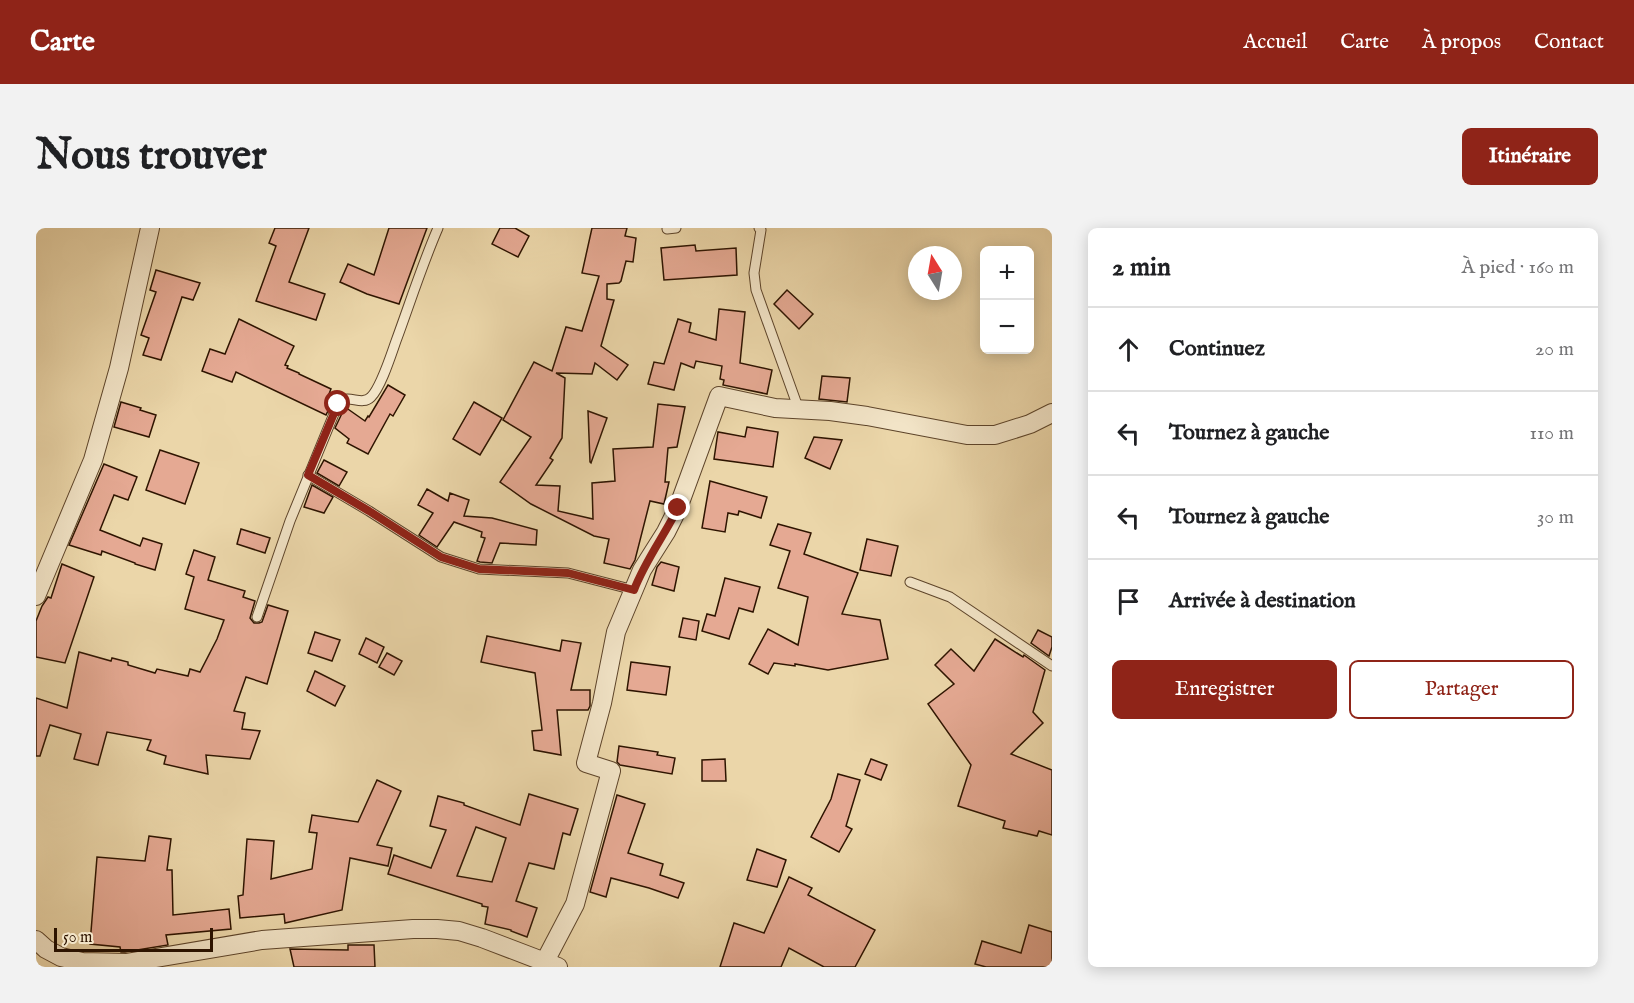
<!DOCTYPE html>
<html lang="fr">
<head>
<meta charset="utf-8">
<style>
	:root { --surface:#fff; --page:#f2f2f2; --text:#202124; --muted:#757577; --line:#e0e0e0; --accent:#8f2418 }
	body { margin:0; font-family:"IM FELL English",serif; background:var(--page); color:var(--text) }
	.controls { position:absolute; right:18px; top:18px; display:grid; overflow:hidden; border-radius:9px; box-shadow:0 3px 15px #0003 }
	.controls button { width:54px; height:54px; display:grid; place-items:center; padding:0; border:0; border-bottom:2px solid var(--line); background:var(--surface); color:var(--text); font:30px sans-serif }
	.compass { position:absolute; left:872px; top:18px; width:54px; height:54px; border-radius:50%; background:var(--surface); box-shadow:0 3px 15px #0003; rotate:349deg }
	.scale { position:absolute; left:18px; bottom:15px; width:159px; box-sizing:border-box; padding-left:6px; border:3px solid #2e1400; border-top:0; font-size:16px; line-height:21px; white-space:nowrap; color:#2e1400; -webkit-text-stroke:4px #f2e4c7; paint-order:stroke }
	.stop { position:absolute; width:18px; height:18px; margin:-14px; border:4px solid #8f2418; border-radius:50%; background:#fff }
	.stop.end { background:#8f2418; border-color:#fff; box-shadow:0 2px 6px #0008 }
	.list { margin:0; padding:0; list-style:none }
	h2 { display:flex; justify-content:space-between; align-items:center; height:78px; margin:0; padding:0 24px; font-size:26px }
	h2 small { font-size:20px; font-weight:400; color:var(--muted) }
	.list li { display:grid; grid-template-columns:39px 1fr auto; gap:18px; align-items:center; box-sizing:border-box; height:84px; padding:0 24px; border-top:2px solid var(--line) }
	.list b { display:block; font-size:22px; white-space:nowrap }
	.list em { font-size:20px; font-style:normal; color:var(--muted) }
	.actions { display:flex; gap:12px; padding:18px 24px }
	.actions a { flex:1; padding:14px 0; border:2px solid var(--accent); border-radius:9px; text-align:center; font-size:21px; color:var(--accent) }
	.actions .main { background:var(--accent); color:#fff }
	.icon { flex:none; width:33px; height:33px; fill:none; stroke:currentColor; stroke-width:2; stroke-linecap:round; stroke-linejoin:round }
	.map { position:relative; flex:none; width:1016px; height:739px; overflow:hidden; border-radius:9px }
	header { display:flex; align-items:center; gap:36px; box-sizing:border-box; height:84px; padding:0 30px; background:var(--accent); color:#fff }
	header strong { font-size:28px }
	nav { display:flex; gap:33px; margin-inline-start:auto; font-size:21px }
	.intro { display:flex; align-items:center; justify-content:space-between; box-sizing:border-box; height:144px; padding:0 36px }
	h1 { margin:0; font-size:42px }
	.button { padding:15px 27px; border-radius:9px; background:var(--accent); color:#fff; font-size:21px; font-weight:700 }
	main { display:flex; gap:36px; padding:0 36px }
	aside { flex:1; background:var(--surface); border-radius:9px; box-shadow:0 3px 15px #0003 }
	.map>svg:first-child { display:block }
	.building { fill:#e5a993; stroke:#2e1400; stroke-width:1.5; fill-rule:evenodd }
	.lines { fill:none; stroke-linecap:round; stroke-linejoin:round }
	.service-casing { stroke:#5d442a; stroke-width:11 }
	.minor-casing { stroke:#5d442a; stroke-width:20 }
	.service { stroke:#f2e4c7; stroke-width:9 }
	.minor { stroke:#f2e4c7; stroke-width:18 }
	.route { stroke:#8f2418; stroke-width:8 }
</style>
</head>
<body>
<header>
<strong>Carte</strong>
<nav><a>Accueil</a><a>Carte</a><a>À propos</a><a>Contact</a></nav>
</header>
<div class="intro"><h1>Nous trouver</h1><a class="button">Itinéraire</a></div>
<main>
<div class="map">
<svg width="1016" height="739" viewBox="0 0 1016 739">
	<rect width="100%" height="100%" fill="#ebd6a9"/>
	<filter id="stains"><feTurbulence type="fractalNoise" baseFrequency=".00333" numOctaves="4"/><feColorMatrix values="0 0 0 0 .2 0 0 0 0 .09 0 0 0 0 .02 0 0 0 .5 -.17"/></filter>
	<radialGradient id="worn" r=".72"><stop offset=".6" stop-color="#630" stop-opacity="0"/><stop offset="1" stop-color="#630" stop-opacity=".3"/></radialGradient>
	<g class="building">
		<polygon points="239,0 273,0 253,54 289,66 280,92 220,73 240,18 233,15"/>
		<polygon points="353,0 391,0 363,76 331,66 304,54 312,36 338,47"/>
		<polygon points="464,0 479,0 493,8 482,29 456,16"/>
		<polygon points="556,0 591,0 589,8 600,10 597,34 590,33 585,53 583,55 571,56 571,71 578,72 565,118 592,137 581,152 559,135 556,146 520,145 529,150 526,210 514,230 517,232 500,257 524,258 522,283 557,291 556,255 579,253 577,221 617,219 622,176 649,179 641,219 632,220 629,254 633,254 628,276 614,273 599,332 594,341 568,335 573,311 558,308 495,276 464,254 495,209 467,192 498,134 516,143 530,99 546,103 563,48 546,45"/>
		<polygon points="659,17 660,23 700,20 701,47 628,52 625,20"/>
		<polygon points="120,42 164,55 157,72 146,69 125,132 107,127 113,110 105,107 120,64 114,62"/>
		<polygon points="751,62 777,86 763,101 738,76"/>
		<polygon points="683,81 709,84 704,135 736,142 731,166 687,157 688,152 684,151 686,138 660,133 658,140 645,135 638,162 612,156 618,134 628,136 642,91 655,95 653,104 680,112"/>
		<polygon points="203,91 258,118 249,137 252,138 251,140 263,145 263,146 295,161 293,166 298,170 290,187 200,144 196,154 166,143 174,121 189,126"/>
		<polygon points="786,148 814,150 811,174 783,171"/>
		<polygon points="352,157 369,167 357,188 354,186 332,226 311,215 313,211 299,200 309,179 329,193 332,188 333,189"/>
		<polygon points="85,174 105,180 104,182 120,187 113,209 78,199"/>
		<polygon points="438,174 466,190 444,227 417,211"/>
		<polygon points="552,183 571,190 555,235 554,234"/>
		<polygon points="711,199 742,204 737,239 678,231 682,204 709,209"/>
		<polygon points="778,209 806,212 794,241 769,230"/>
		<polygon points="124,222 163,235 149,276 110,262"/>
		<polygon points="288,232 311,244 303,258 281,245"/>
		<polygon points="68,236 101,249 92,272 78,267 64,302 104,318 107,310 126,316 119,342 99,336 99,335 66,323 65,327 33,317"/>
		<polygon points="674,253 731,269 725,290 703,283 702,287 692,285 689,304 666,300"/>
		<polygon points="276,257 297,269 288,285 268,279"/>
		<polygon points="391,261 412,273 414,265 433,272 428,288 456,290 501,302 500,317 464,315 456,335 444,334 441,333 449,310 445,309 446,304 418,294 401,319 383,307 397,285 382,277"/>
		<polygon points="742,296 775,305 768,326 822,345 806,386 844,392 852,431 792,442 759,436 759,438 738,435 732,446 713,436 732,401 762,417 772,369 742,360 754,323 734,317"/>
		<polygon points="205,301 234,310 229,325 201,316"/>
		<polygon points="831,311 862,318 855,348 824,342"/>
		<polygon points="158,322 179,329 172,352 209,363 207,369 219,373 214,390 218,395 223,395 226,394 232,377 252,383 231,456 210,449 198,483 209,485 206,501 224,503 214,531 170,527 172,546 128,536 130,528 111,522 115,512 71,504 62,537 38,531 45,506 14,497 4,528 0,528 0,470 31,480 43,424 75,433 76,430 92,434 92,437 119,445 121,441 152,448 154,441 164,444 181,411 188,392 149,381 158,349 150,346"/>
		<polygon points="625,334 643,339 638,363 616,357 621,339"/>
		<polygon points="26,336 58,349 29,435 0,429 0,393 6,378 12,369 15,370"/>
		<polygon points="689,350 724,359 717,384 703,380 693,411 666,403 671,386 679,388"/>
		<polygon points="647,390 663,393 660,412 643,409"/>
		<polygon points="1002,402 1016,409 1016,419 1013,428 995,415"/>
		<polygon points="279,404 304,412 296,433 272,425"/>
		<polygon points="451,408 524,423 526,412 545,415 535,462 554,462 554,478 552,482 521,482 525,527 498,522 496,503 506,502 499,445 445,434"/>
		<polygon points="330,410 348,419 341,435 323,426"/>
		<polygon points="959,411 987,429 988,427 1009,442 997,484 1007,495 975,526 1016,542 1016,607 1003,603 1001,608 967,600 969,593 922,578 935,537 892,476 918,456 899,437 915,421 938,443"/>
		<polygon points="351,425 366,433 358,447 343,439"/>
		<polygon points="595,434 634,439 630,467 591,462"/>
		<polygon points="279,443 309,458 299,478 271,463"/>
		<polygon points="583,518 622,524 621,527 639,530 636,546 584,537 581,534"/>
		<polygon points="689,531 690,553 666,553 666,532"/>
		<polygon points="835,531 851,537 845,552 829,546"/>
		<polygon points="802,546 824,552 810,598 816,601 803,624 775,609 795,571"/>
		<polygon points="341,552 365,563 341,617 356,620 352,638 314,630 306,682 249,695 248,686 204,690 202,668 207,667 211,611 238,613 235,651 276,641 281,605 273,604 276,587 322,594"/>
		<path d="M493,566l49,15 -8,26 -7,-2 -9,36 -25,-6 -13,38 21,7 -10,29 -16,-6v-1l-26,-6 3,-17 -6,-1v-2l-94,-30 6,-19 37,13 15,-38 -16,-4 8,-30 26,7v2l56,20zM440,599l30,11 -14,44 -35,-6z"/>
		<polygon points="581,567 609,576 592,625 627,636 624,647 648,655 642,670 613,660 575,650 570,669 554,664"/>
		<polygon points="113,608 135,611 131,642 136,642 137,687 193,681 195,701 130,707 132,717 89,724 85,724 84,719 54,716 61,629 109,633"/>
		<polygon points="721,621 750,632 741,659 711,652"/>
		<polygon points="753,649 776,660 772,667 839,702 819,739 788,739 753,720 745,739 684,739 698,695 728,705"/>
		<polygon points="993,697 1016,704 1016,739 950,739 939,736 946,713 985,725"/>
		<polygon points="312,717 338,717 339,739 258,739 254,721 312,722"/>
	</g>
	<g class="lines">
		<defs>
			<g id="service">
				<polyline points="723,0 725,2 718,45 720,62 763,182"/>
				<polyline points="631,1 640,0"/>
				<polyline points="272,247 333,283 405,329 443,341 532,345 598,362"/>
				<polyline points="874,354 914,369 1016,438"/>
				<path d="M221,389l33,-96 48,-117c9,-12 23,3 33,-7 10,-10 20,-42 25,-56 14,-38 26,-76 42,-113"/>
			</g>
			<g id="minor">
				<polyline points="0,368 57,232 83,140 114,0"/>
				<polyline points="0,712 10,721 25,729 46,734 90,735 226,712 377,701 401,701 423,703 446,710 522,739"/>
				<polyline points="506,739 539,676 575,543 550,535 566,475 580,404 606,342 630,304 642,280 683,168 739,180 794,183 831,188 931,207 959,207 994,196 1016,185"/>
			</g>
		</defs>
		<use href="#service" class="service-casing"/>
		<use href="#minor" class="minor-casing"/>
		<use href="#service" class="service"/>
		<use href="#minor" class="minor"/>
	</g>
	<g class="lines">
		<path class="route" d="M302,176l-30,71 61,36 72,46 38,12 89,4 66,17c11,-29 30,-54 44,-82"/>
	</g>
	<rect width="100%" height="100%" filter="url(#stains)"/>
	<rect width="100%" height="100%" fill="url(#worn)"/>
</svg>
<div class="controls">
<button>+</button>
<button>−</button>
</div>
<svg class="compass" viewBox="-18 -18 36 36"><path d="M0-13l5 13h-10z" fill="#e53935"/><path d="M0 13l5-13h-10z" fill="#757577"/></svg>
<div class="scale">50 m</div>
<div class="stop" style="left:302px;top:176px"></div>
<div class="stop end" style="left:642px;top:280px"></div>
</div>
<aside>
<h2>2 min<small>À pied · 160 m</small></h2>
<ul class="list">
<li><svg class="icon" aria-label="ahead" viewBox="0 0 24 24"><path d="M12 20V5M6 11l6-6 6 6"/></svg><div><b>Continuez</b></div><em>20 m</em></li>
<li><svg class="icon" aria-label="left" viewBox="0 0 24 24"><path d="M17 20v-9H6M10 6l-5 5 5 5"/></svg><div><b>Tournez à gauche</b></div><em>110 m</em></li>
<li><svg class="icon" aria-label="left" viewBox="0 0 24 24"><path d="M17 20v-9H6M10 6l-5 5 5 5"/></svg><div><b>Tournez à gauche</b></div><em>30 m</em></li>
<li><svg class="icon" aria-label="arrive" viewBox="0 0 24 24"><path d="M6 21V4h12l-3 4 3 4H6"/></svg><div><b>Arrivée à destination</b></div></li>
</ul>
<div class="actions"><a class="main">Enregistrer</a><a>Partager</a></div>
</aside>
</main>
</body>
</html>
